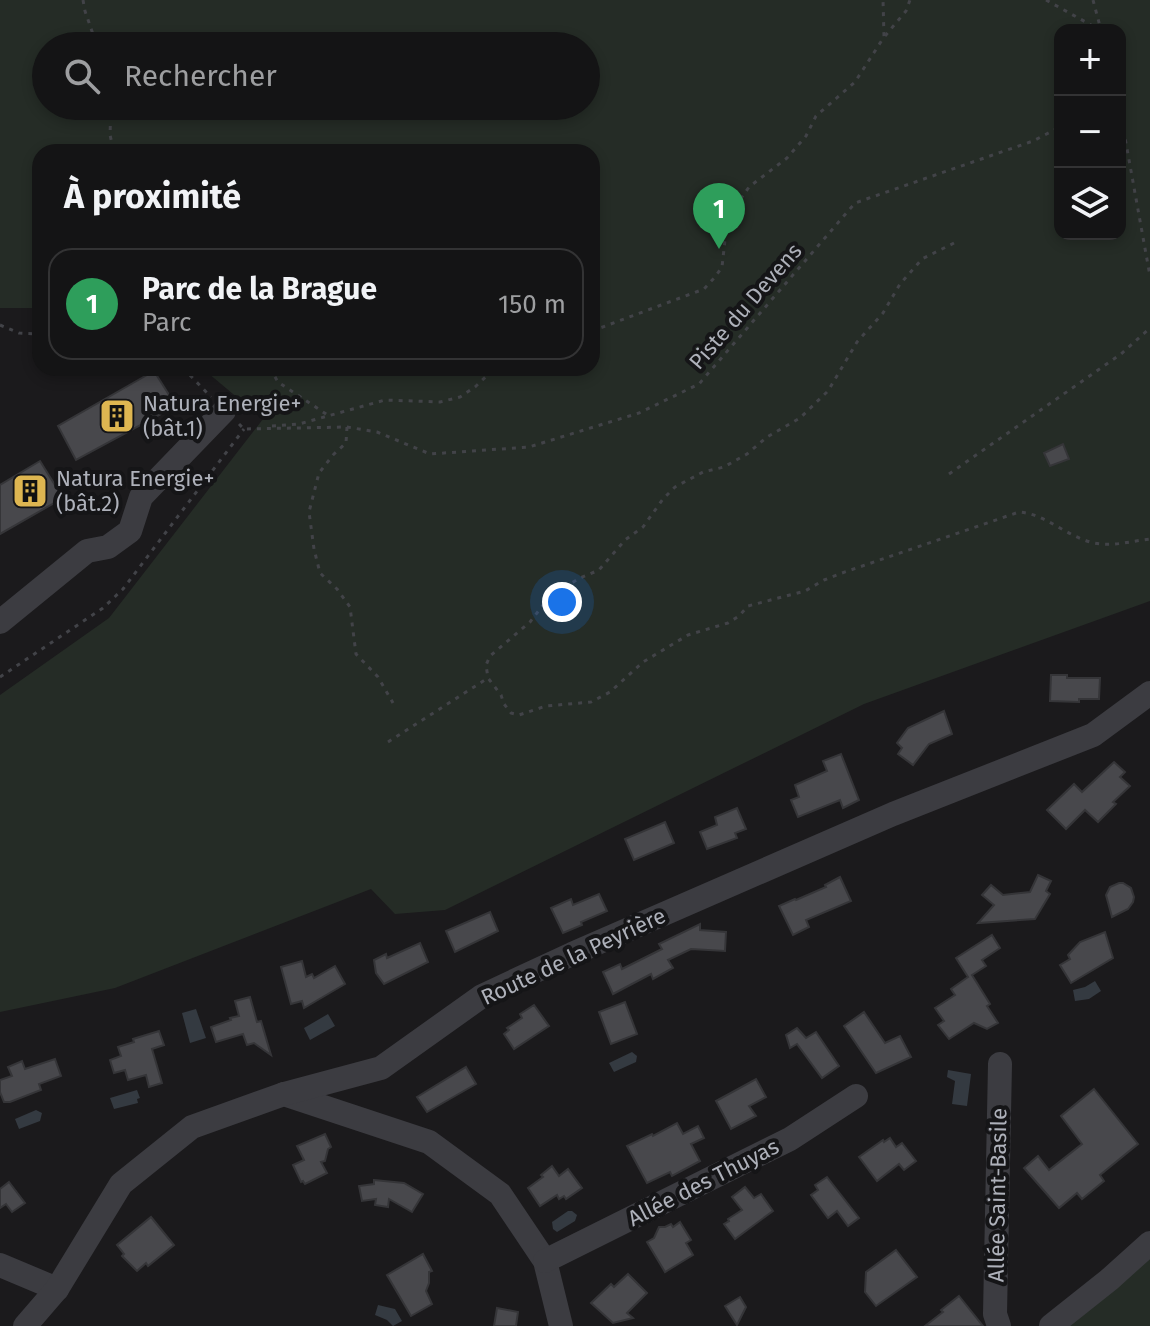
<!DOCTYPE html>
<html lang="fr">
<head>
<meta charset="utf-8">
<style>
	:root { --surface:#141415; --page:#212122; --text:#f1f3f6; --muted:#9d9ea0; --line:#333334; --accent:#b45309 }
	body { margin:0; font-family:"Fira Sans",sans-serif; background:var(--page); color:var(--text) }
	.controls { position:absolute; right:24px; top:24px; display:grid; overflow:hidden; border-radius:16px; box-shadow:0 4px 12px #0003 }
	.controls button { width:72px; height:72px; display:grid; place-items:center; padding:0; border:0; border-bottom:2px solid var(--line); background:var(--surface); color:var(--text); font:40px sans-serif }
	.you { position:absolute; left:562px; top:602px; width:28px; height:28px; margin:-20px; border:6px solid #fff; border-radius:50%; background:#1a73e8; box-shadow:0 0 0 12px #1a73e833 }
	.badge { display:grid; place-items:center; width:52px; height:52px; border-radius:50%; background:var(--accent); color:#fff; font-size:26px; font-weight:700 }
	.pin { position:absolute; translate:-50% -66px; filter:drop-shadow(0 2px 4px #0008) }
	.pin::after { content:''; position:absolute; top:42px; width:28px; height:24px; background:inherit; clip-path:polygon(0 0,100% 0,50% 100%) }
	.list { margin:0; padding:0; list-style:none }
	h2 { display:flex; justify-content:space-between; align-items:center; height:104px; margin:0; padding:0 32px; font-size:34px }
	h2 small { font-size:26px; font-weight:400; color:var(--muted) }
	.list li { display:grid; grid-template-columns:52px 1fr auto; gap:24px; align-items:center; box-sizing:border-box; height:112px; margin:0 16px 16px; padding:0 16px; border:2px solid var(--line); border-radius:24px }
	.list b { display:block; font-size:30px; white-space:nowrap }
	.list p { margin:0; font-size:26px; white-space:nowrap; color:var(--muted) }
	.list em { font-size:26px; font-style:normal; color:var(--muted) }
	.icon { flex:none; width:44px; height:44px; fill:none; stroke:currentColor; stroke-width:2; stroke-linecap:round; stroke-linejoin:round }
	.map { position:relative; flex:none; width:1150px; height:1326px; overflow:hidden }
	.search { position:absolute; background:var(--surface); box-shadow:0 4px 12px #0003; left:32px; top:32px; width:568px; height:88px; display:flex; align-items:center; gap:20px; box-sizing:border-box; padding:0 28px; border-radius:44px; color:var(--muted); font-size:30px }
	.panel { position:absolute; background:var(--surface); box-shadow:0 4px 12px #0003; left:32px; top:144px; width:568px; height:232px; border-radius:24px }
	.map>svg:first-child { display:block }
	.green { fill:#252c26; fill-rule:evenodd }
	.water { fill:#343a41 }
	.building { fill:#48484c; stroke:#353538; stroke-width:2 }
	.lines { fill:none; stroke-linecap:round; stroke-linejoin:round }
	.path { stroke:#424348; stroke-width:3; stroke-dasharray:4 6; stroke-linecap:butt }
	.minor { stroke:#3c3c41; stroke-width:24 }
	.labels { text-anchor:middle; stroke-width:8; stroke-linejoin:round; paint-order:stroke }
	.street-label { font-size:22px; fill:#aeb1ba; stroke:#151517 }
	.poi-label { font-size:22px; fill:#aeb1ba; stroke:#151517; text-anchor:start }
</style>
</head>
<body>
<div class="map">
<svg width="1150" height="1326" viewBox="0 0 1150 1326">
	<rect width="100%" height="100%" fill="#1b1a1c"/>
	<g class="green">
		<path d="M0,0h1150v601l-286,103 -419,206 -50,4 -24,-25 -256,99 -115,24v-317l109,-77 154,-199 -61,-51h390v-216h-552v156h-40zM1060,30h60v204h-60zM46,46h540v60h-540z"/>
		<polygon points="1150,1255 1150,1326 1056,1326"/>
	</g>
	<g class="water">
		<polygon points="1095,981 1101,991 1089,999 1075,1001 1073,990 1085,987"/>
		<polygon points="196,1009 206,1038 190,1043 182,1013"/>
		<polygon points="328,1014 335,1026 310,1040 304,1028"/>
		<polygon points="632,1052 637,1056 636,1062 614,1072 609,1063"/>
		<polygon points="948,1070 971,1074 967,1106 952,1104 955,1081 947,1077"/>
		<polygon points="137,1090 140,1098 137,1099 138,1103 114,1109 110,1098"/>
		<polygon points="36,1110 42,1113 40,1121 19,1129 15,1119"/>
		<polygon points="568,1211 572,1211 577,1215 575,1221 557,1232 553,1229 552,1222"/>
		<polygon points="378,1305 395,1309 402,1321 393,1326 387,1320 375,1315"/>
	</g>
	<g class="building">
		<polygon points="154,371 176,406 76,460 58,426"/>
		<polygon points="1063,444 1069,459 1050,466 1044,453"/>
		<polygon points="40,461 63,498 0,534 0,485"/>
		<polygon points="1051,675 1067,675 1067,678 1100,678 1099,699 1079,699 1079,702 1050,701"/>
		<polygon points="944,711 952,734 929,744 913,765 898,754 902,748 897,743 908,728"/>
		<polygon points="841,754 859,800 843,808 840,800 798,817 791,800 799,797 795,785 827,771 823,761"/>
		<polygon points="1114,762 1125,772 1120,777 1130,786 1113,802 1116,804 1098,822 1085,810 1066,829 1047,810 1074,784 1082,792"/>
		<polygon points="737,808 746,829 735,833 737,838 707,849 700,832 717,825 715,817"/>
		<polygon points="665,822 674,843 634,860 625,839"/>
		<polygon points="1038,875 1051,881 1046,891 1050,894 1035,919 978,923 994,905 982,895 991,885 1003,895 1030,892"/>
		<polygon points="840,877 851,901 806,920 809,927 793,935 779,906 795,899 796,900 826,887 825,885"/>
		<polygon points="1119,883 1123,883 1131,888 1134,897 1133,902 1128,909 1112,917 1106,895 1110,887"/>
		<polygon points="599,894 607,911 581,922 582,925 563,933 551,908 571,899 573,905"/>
		<polygon points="490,912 498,931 455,952 446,931"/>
		<polygon points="700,924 700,930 726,932 725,951 691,949 668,960 673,968 653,979 651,974 613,994 603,972 620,964 622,969 662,949 659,944"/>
		<polygon points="1105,932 1113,958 1071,983 1060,965 1070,959 1068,955 1080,942"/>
		<polygon points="992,935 1000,948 982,960 986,966 972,975 990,1004 987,1006 998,1023 987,1029 974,1023 949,1039 938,1025 944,1021 935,1008 955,995 951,989 968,977 956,958"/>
		<polygon points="420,943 428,962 384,984 376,973 374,960 386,954 387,958"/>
		<polygon points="302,961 306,977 312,974 314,978 335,966 345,984 304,1008 302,1001 291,1004 281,967"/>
		<polygon points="250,997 257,1022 261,1021 271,1055 254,1043 247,1045 243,1034 216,1042 211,1027 231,1020 230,1018 239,1016 235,1001"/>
		<polygon points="625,1002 637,1034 611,1044 599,1012"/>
		<polygon points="534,1005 549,1026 514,1049 504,1034 509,1030 507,1028 522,1018 520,1014"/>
		<polygon points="864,1012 885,1043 900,1036 911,1057 876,1073 844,1026"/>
		<polygon points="797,1028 806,1038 816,1032 839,1066 822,1078 797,1044 790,1048 786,1035"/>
		<polygon points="159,1031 164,1045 152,1049 162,1083 149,1087 146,1075 128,1080 125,1070 114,1073 110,1060 121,1056 118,1047 134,1042 133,1039"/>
		<polygon points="55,1059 61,1076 39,1084 41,1090 10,1102 4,1102 0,1092 0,1080 12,1076 8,1067 22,1061 25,1069"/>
		<polygon points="466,1067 476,1084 427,1112 417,1097"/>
		<polygon points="756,1079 766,1097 749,1106 756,1116 731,1129 716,1101"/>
		<polygon points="1094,1089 1138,1144 1100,1175 1104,1181 1082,1199 1077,1193 1059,1208 1024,1168 1038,1156 1049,1170 1082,1144 1061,1116"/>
		<polygon points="677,1123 683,1134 698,1126 704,1138 691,1144 700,1161 672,1176 670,1172 647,1183 627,1146 652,1134 653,1136"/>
		<polygon points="325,1134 331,1147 328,1149 325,1161 321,1162 327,1173 305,1184 303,1181 301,1182 293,1165 304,1160 297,1146"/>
		<polygon points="890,1138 896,1147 902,1143 916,1161 904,1170 899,1164 877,1181 859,1157 883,1140 884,1142"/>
		<polygon points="552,1166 559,1176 568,1169 582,1188 566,1199 564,1196 559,1199 557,1195 540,1206 528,1188 543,1177 541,1175"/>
		<polygon points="827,1177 859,1218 848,1226 837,1211 828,1218 811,1195 818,1190 815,1185"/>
		<polygon points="374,1180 404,1183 423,1194 412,1212 389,1199 388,1207 375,1205 376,1199 362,1201 359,1186 374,1184"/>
		<polygon points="9,1182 25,1203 12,1212 6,1204 0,1208 0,1189"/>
		<polygon points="745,1187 754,1198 761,1194 773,1211 735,1239 724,1224 729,1221 728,1219 742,1210 732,1197"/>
		<polygon points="151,1217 174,1245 148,1266 146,1263 137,1271 122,1256 124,1254 117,1245"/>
		<polygon points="680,1222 691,1240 686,1243 693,1255 665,1272 647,1242 654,1238 659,1227 665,1227 671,1224 673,1227"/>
		<polygon points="896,1250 917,1277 876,1306 865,1292 866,1272"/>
		<polygon points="423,1254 432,1271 429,1272 429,1283 426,1291 432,1304 411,1316 387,1275"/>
		<polygon points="628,1274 647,1293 627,1313 633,1318 613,1323 591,1303 611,1284 614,1287"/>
		<polygon points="959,1296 983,1326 925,1326 943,1312 941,1310"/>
		<polygon points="740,1297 746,1307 737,1325 725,1306"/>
		<polygon points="497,1308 518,1312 516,1326 494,1326"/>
	</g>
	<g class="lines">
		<g class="path">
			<polyline points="83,0 85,11 97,46"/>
			<polyline points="1046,0 1100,30"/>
			<polyline points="1093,0 1101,30"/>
			<polyline points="885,36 906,11 910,0"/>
			<polyline points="111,106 110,135 114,152"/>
			<polyline points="1120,110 1150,276"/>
			<path d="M954,243l-32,16 -22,25 -17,29 -26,29 -29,49 -28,27 -33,19 -20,17 -23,13 -21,5 -28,15 -12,12 -20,28 -18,13 -26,30 -19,8 -30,18 -20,26 -40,34 -4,9 2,13 13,17 3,9 7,9 8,2 27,-9 45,-4 19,-10 33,-30 45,-27 40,-12 11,-7 9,-10 57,-15 19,-11 18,-7 177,-61c27,2 48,25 75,31 19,4 37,-2 56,-4"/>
			<polyline points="0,325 19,333 40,334"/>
			<polyline points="592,331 704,289 715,277 722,267 726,231 732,211 749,187 787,158 806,136 816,116 855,82 884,37 883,0"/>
			<polyline points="183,368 211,397"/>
			<polyline points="270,368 278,382 329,416"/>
			<polyline points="239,424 244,429 347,427 377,432 430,454 529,447 639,413 699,384 855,203 1033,141 1060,127"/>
			<polyline points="272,426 299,424 385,400 440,402 460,397 475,387 495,368"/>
			<polyline points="347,427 346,443 333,455 319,473 309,512 314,549 320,573 337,589 350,607 356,654 378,677 393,703"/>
			<polyline points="949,474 1121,354 1150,328"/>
			<polyline points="0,677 103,608 123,589 244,429"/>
			<polyline points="388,742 488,678"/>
		</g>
		<g class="minor">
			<polyline points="0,622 87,551 108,547 130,531 141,497 224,411"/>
			<polyline points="284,1094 429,1142 500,1194 545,1261 561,1326"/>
			<polyline points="545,1261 790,1139 856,1096"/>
			<polyline points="0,1265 57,1289"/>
			<polyline points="25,1326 57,1289 121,1184 192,1127 284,1094 381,1068 482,996 572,954 893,814 1093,735 1150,693"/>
			<polyline points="999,1326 995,1314 1000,1064"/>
			<polyline points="1051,1326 1110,1279 1150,1243"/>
		</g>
	</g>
	<defs>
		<symbol id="building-square" viewBox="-11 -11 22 22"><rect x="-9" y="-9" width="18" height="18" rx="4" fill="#deb651" stroke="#151517"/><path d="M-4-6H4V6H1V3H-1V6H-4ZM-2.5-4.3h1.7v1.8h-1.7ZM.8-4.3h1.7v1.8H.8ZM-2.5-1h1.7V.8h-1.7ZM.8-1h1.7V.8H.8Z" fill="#111"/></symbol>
	</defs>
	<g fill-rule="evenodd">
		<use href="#building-square" x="97" y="396" width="40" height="40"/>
		<use href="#building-square" x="10" y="471" width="40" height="40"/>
	</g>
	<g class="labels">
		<g class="street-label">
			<text transform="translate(745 306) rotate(-49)" y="8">Piste du Devens</text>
			<text transform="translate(573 956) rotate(-25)" y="8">Route de la Peyrière</text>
			<text transform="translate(703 1182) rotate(-27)" y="8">Allée des Thuyas</text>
			<text transform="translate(997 1195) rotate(-89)" y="8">Allée Saint-Basile</text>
		</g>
		<g class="poi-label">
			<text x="143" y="411">Natura Energie+<tspan x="143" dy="25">(bât.1)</tspan></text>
			<text x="56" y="486">Natura Energie+<tspan x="56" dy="25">(bât.2)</tspan></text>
		</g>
	</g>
</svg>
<div class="controls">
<button>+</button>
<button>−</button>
<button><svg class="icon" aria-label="layers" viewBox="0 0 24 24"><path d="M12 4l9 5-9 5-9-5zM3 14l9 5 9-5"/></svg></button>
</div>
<div class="you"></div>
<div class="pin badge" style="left:719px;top:249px;background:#2e9e5b">1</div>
<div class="search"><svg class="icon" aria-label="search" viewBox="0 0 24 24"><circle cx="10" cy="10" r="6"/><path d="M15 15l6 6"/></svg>Rechercher</div>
<section class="panel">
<h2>À proximité<small></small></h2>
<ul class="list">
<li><span class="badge" style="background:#2e9e5b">1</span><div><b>Parc de la Brague</b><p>Parc</p></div><em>150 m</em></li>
</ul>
</section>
</div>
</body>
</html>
